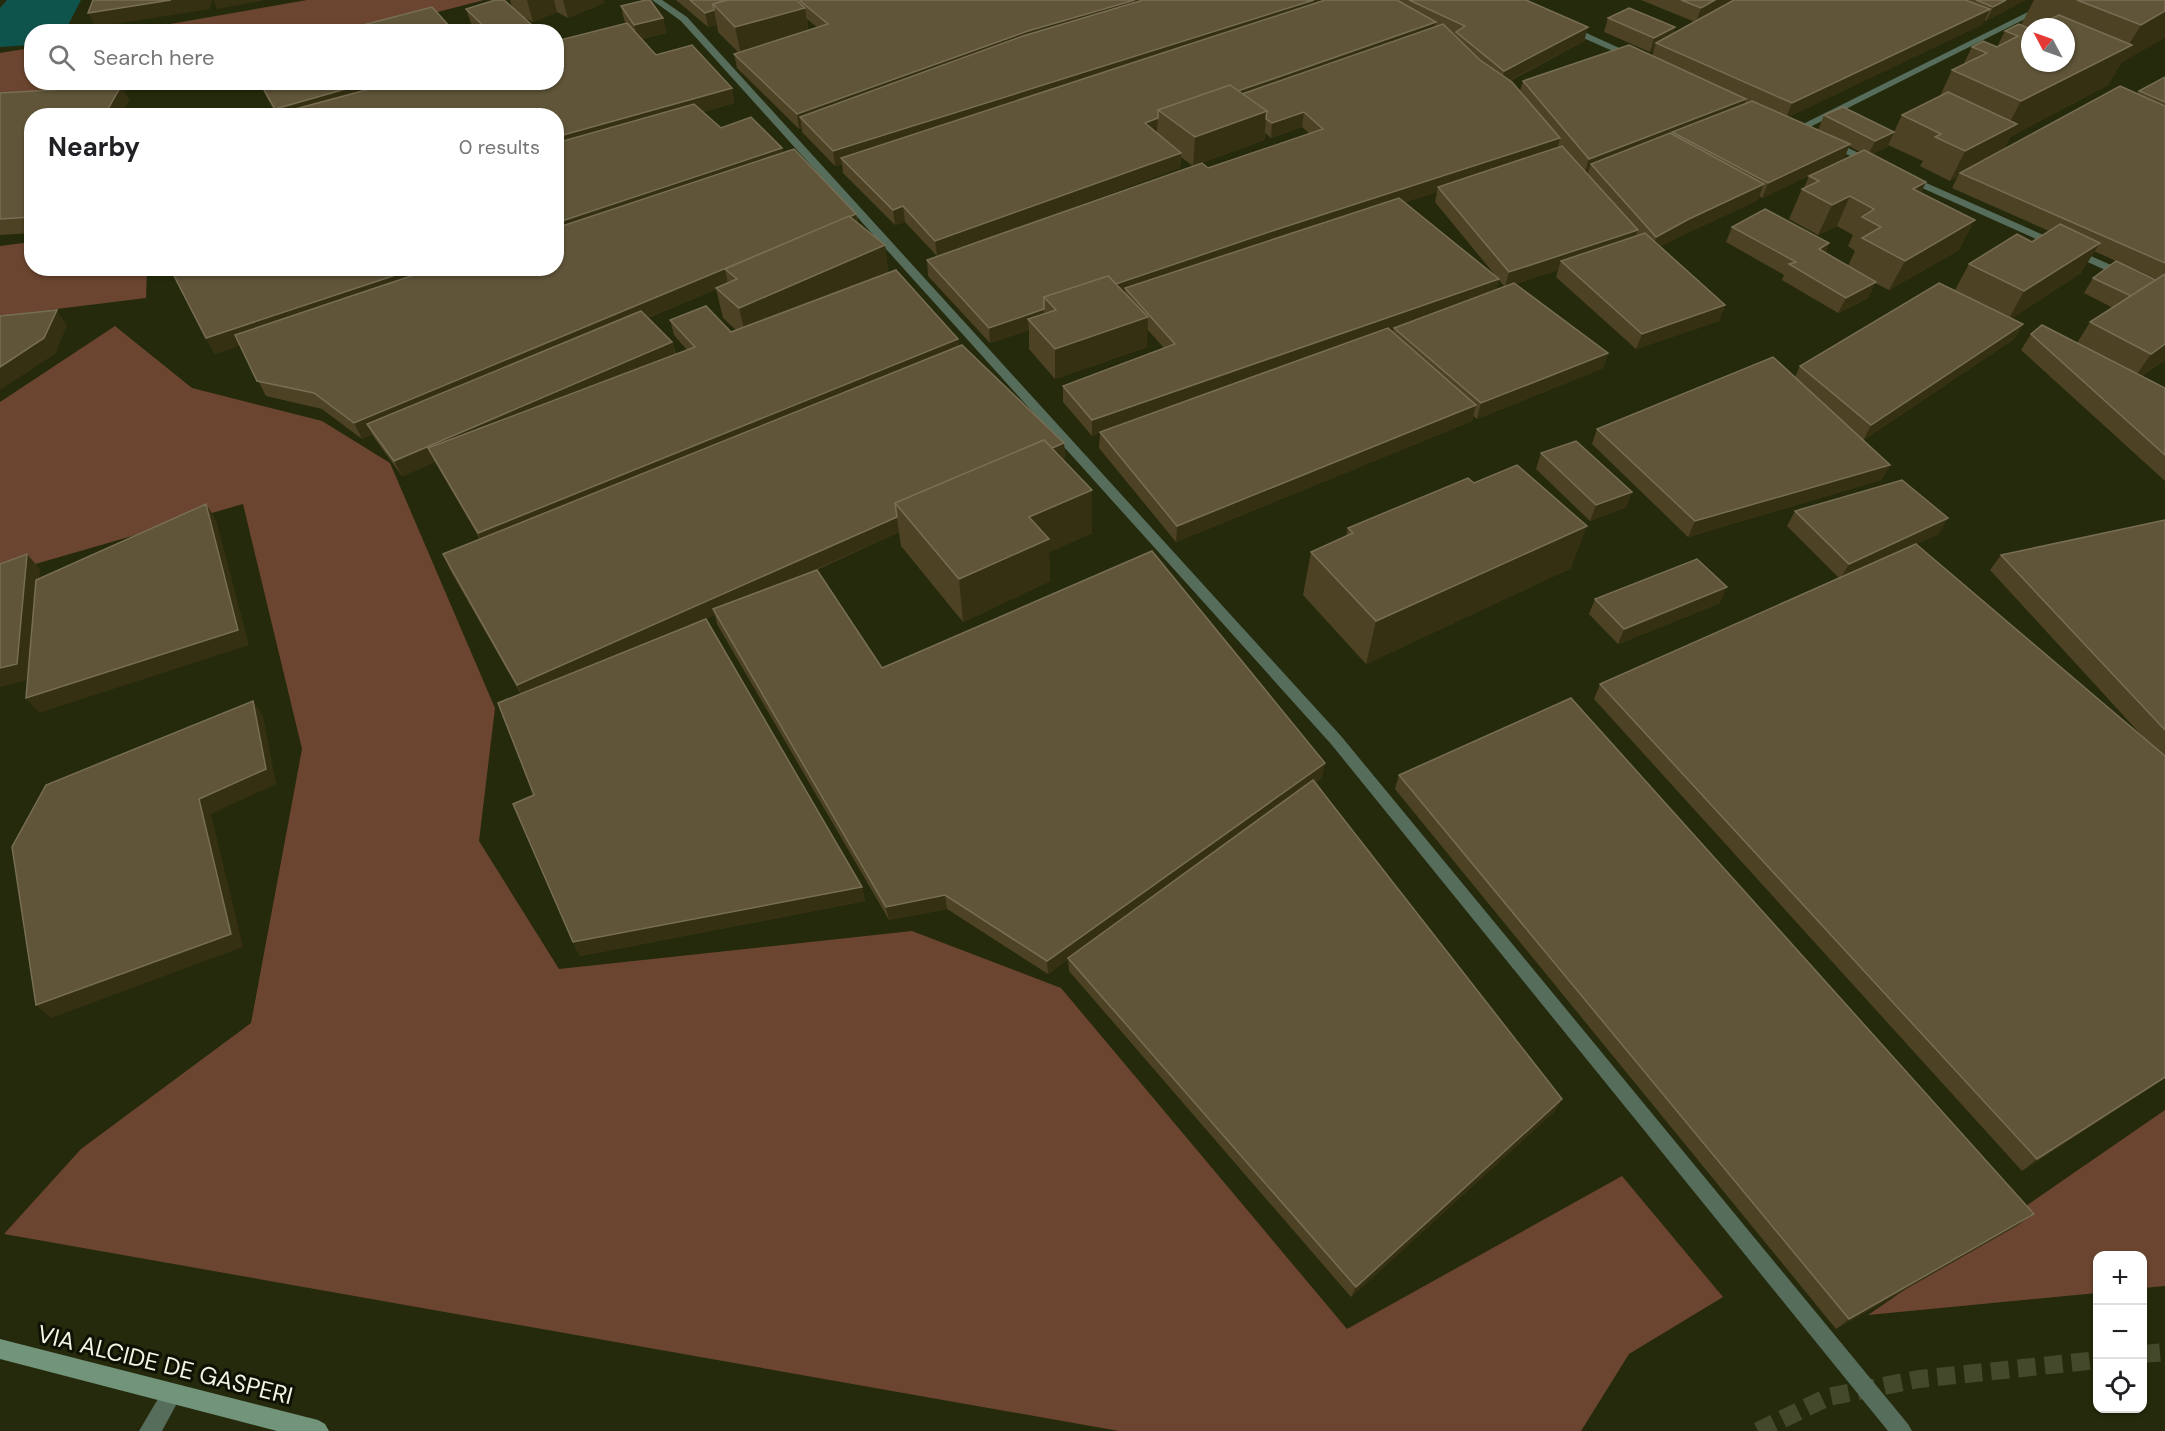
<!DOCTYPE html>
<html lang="en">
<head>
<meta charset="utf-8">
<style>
	:root { --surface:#fff; --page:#f2f2f2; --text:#202124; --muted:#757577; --line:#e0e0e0 }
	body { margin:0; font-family:"DM Sans",sans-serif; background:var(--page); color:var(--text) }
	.controls { position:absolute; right:18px; bottom:18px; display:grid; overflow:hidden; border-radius:12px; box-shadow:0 2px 4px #0004 }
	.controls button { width:54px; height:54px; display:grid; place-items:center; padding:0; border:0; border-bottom:2px solid var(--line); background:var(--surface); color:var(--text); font:30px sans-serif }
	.compass { position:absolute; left:2021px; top:18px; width:54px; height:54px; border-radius:50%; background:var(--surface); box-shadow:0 2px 4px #0004; rotate:311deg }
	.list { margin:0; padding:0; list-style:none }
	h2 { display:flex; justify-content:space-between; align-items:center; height:78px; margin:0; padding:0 24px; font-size:26px }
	h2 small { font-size:20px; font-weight:400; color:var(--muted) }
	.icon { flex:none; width:33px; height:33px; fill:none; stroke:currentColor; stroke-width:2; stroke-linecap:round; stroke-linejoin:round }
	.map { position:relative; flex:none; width:2165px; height:1431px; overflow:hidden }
	.search { position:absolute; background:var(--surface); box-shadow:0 2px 4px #0004; left:24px; top:24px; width:540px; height:66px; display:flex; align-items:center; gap:15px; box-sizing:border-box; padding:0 21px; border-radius:24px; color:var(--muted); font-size:22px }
	.panel { position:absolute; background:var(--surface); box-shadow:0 2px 4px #0004; left:24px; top:108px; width:540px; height:168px; border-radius:24px }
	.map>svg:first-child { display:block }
	.green { fill:#6b452f }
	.water { fill:#0f534d }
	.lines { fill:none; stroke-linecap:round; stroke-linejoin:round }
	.street-tunnel { stroke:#44492c; stroke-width:18; stroke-dasharray:18 9; stroke-linecap:butt }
	.lane { fill:#576d5c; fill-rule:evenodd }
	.street { fill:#576d5c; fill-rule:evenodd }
	.secondary { fill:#71947a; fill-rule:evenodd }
	.wall { fill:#4e4224; fill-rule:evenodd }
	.shaded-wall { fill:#363012 }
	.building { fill:#605539; stroke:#776e54; stroke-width:1.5 }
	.labels { text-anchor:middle; stroke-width:6; stroke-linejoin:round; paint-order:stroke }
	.near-street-label { font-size:24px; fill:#f2f7e4; stroke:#0f1105 }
</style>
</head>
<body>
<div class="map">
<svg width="2165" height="1431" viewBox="0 0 2165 1431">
	<rect width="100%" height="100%" fill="#252a0c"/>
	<g class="green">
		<polygon points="307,0 484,0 364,31 124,32"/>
		<polygon points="31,48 32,82 152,83 75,97 0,104 0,53"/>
		<polygon points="31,242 32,268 147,269 146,298 0,316 0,246"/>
		<polygon points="115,326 192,388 322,421 390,463 495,708 479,841 559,969 912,931 1061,988 1347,1329 1622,1176 1723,1297 1629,1354 1581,1431 1119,1431 4,1234 81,1149 251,1023 302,749 243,504 11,571 0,572 0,402"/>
		<polygon points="2165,1110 2165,1286 2143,1288 2142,1256 2098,1256 2097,1293 1868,1315"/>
	</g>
	<polygon class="water" points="7,0 81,0 65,31 32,32 31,45 0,47 0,8"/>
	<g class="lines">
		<g class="street-tunnel">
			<polyline points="2142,1354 2165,1352"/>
			<polyline points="1758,1431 1828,1397 1919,1379 2098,1360"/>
		</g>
		<polygon class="lane" points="2052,0 2063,0 1802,131 1793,129"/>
		<g class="street">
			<polygon points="652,0 662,0 687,17 1341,736 1908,1424 1912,1431 1888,1431 1331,744 681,21"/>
			<polygon points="1565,26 1571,26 1639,57 1631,59 1565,30"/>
			<polygon points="1825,141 1833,141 1878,162 1869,164 1825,145"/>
			<polygon points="1906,174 2129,273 2131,275 2129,277 2121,277 1902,179 1901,177"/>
			<polygon points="172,1384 179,1387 182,1394 162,1431 139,1431 165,1387"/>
		</g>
		<polygon class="secondary" points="0,1339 318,1420 325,1424 329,1431 277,1431 0,1359"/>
	</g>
	<g class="wall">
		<polygon points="510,0 603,0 604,3 568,18 557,12 533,22 523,17 535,32 454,32 474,26 471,23 466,9 512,7"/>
		<path d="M676,0h850l62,27 -4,14 -74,40 10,10 3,-10 129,-25 2,-6 -4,2 -46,-20 4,-14 67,9 -2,7 22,-12 -54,-22h384l-39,21 -2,-1 -1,4 -195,93 30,13 6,-15 70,17 -7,15 -15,7 54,28 -5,11 38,57 -70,40 -14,-7 -7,15 -30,15 -56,-33 2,-5 -58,-33 6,-15 97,16 -4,10 23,13 7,-15 -7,-5 5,-11 -16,-9 -19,9 -29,-16 13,-30 2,-1 5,-12 51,-24 -11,-6 -5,13 -82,39 -3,-2 -1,4 -75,35 -23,12 65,58 -6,16 -83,28 -80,-72 2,-7 -43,14 93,69 -5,15 -126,51 -4,-3 -1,5 -296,121 -77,-94 1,-15 -8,3 -29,-34v-16l101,-38 -17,-19v18l-92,32 -26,-30v-19l-39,13 -62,-67 -1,-16 383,-126 -8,-7 -31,11 -6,-5 -1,7 -71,26 -12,-9 -1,11 -243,88 -32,-34 -10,3 -52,-52 -1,-9 -7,2 -33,-34v-3h-3l-62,-61 -3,-14 4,-2 -20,-20 -1,-7 -9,2zM807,19l10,8 -9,3zM1437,192l-2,10 60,73 -90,-73zM1499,280l5,6 -8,3z"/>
		<path d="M2034,0h131l-44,63 -13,22 -98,52 -7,13 134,-56 2,-3 26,-14v283l-23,16 23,12v93l-144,-131 10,-16 46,9 13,-21 23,-14 -29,-15 9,-15 23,-17 -22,-10 -13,22 -69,45 11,6 -9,15 -151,101 27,25 -9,15 -193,57 -96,-93 5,-15 198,-52 5,-11 155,-76 14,-26 63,-22 17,-11 -97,-43 6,-12 -8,5 -30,-15 3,-5 -35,-16 14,-30 38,-19 12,-26 11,-5 9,-18h25l8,-16 16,-6zM2030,27h36l-36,36zM2117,261l40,18 -1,1z"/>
		<path d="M621,6l42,12 3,15 -24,6 14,16 76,33 2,15 -31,9 18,16 61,20 1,5 73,61 2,9 30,50 70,66 1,7 105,97 1,15 -2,1 29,31v43l-43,19 1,29 -87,41 -62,-76 -2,-14 -89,41 72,95 440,110 -6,4 239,329 -204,186 -282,-326 -1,-12 -20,15 -101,-65 -58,11 -172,-296 -2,-9 -12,5 159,267 3,14 -285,55 -7,-14 -39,-147 -13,-101 -71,-124 -7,-16 37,-15 -45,-77 -33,14 -27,-37 -3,-5 -10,5 -40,-30 -56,-13 -26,-51 -25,9 -9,-16 70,-224 -9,-16 -7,-15 1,-1h295l70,-59 -2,-3zM716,289l7,29 13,12 -5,2 -61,-12 4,15 13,15 -11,4 -4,-12 -24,-24z"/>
		<polygon points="121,86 129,100 32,116 32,233 0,235 0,93"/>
		<polygon points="1541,453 1632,492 1626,507 1590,521 1536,469"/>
		<polygon points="1474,483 1571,568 1366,664 1303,595 1311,552 1346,536 1348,528"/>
		<polygon points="1795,511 1939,534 1916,544 2145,739 1990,570 2001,555 2165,520 2165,1078 2022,1171 1594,699 1600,684 1839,578 1787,526"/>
		<polygon points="1595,599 1720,603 1618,644 1589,614"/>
		<polygon points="1399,775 2018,1225 1836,1329 1395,789"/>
	</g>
	<g class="shaded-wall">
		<polygon points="171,0 212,0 210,9 96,27 88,13"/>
		<polygon points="213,0 266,0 217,9"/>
		<polygon points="527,0 554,0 557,12 533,22"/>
		<polygon points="563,0 603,0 604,3 568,18"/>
		<polygon points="1135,0 1183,0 800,117 802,129 799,129 797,114 1028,31"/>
		<polygon points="1314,0 1350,0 841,158 842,164 835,166 833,151"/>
		<polygon points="1715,0 1736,0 1696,22 1701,8"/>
		<polygon points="2006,0 2025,0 1986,21 1993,7"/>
		<polygon points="805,8 809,36 741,55 735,27"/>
		<polygon points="1990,9 1983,24 1786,118 1792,103"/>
		<polygon points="714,10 717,25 708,27 705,13"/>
		<polygon points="2165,11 2165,38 2121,63 2108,85 2010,137 2001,153 1960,173 1958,176 1950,181 1965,151 2006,129 2021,101 2128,46 2141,25"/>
		<polygon points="663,18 666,33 638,40 634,25"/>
		<polygon points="1436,22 1433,37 1166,116"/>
		<polygon points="533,26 535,32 513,32"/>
		<polygon points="450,27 451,32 434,32"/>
		<polygon points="1588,27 1584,41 1501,85 1504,71"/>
		<polygon points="1675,27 1671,42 1656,43 1654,50 1650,52 1654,38"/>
		<polygon points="370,82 429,82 279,116 275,109"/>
		<polygon points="121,86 129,100 121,116 104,116"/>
		<polygon points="732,88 734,103 556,154 556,137"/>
		<polygon points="1746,99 1741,114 1672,132 1668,142 1591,164 1588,173 1584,174 1589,159"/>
		<polygon points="1267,111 1264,140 1193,166 1195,137"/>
		<polygon points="1304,112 1302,127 1271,138 1272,123"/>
		<polygon points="1158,118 1157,133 1145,123"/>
		<polygon points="1894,132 1887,147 1868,156 1875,141"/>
		<polygon points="1560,138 1556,153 1438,187 1437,192 1276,245 1125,288 1125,297 1056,310 1053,306 1278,229"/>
		<polygon points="1850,144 1844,159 1762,198 1768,183"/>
		<polygon points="782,148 785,163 556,239 556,223"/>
		<polygon points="1181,153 1180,168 937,256 935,241"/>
		<polygon points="1926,182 1912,211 1913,189"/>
		<polygon points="1764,184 1758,200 1683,235 1651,252 1656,237 1689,219"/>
		<polygon points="1850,196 1837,226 1818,235 1832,205"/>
		<polygon points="903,206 905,222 895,225 893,210"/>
		<polygon points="856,214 858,229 737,279 725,269"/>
		<polygon points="1975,220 1959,250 1889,290 1905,261"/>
		<polygon points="1638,230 1632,245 1561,261 1558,270 1505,287 1509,272"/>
		<polygon points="1829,243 1822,258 1819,249"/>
		<polygon points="2100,243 2081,273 2007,322 2024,291"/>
		<polygon points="885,245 889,275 746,338 739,308"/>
		<polygon points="417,268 470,268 215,354 206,338"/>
		<polygon points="725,269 728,284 374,433 367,424 372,434 362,439 354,423"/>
		<polygon points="1499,279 1495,294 1394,328 1394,330 1092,436 1092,420"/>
		<polygon points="1876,282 1868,298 1838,313 1846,298"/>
		<polygon points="1725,305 1719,321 1636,349 1642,334"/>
		<polygon points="1044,309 1045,324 1028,319 1029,330 990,343 989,328"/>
		<polygon points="57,310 67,326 55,354 0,390 0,367"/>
		<polygon points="1148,317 1147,347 1055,379 1055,349"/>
		<polygon points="2023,324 2014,339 1863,441 1871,425"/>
		<polygon points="958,339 960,355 485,549 478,533"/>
		<polygon points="672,342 676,358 428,448 435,462 402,476 394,461"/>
		<polygon points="2165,344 2165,360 2130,384 2151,354"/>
		<polygon points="1608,353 1603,368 1477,419 1481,403"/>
		<polygon points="1476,405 1472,421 1176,542 1177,526"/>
		<polygon points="1064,443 1065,458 914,526 904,514"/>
		<polygon points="1890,465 1881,480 1688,537 1695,521"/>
		<polygon points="1092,490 1092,533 1049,552 1050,581 963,622 959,579 1029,517"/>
		<polygon points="1632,492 1626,507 1590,521 1596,505"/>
		<polygon points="206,504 216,520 249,645 39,713 26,698"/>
		<polygon points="897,517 899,532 716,614 713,609 715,615 524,700 517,685"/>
		<polygon points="1948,518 1939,534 1840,579 1849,564"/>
		<polygon points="1587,526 1571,568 1366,664 1376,621"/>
		<polygon points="27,554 40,569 30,679 0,687 0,668"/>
		<polygon points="1727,587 1720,603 1618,644 1624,629"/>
		<polygon points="253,701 263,716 276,784 211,814 243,947 51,1018 36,1005 199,799"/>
		<polygon points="1325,763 1322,778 1048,974 1047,961"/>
		<polygon points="862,887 865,901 580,956 573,942"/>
		<polygon points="945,895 947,909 889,920 886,907"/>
		<polygon points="2165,1077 2165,1078 2022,1171 2037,1159"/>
		<polygon points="1562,1099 1555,1111 1351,1297 1356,1287"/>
		<polygon points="2034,1214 2018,1225 1836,1329 1849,1319"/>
	</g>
	<g class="building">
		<polygon points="93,0 171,0 88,13"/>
		<polygon points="495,0 504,0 533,26 513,32 490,32 466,9"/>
		<polygon points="646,0 650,0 663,18 634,25 621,6"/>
		<polygon points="690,0 728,0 713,4 714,10 705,13"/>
		<polygon points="728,0 796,0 805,8 735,27 713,4"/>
		<polygon points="799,0 1135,0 1028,31 797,114 734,54 828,24"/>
		<polygon points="1143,0 1314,0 833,151 800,117 1023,36"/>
		<polygon points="1325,0 1397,0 1436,22 1238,91 1230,85 1158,110 1158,118 1145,123 1181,153 935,241 903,206 893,210 841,158"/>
		<polygon points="1409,0 1526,0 1588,27 1504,71 1456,32 1465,26"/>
		<polygon points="1681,0 1715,0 1701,8"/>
		<polygon points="1734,0 1965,0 1990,9 1792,103 1656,43"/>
		<polygon points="1976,0 2006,0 1993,7"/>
		<polygon points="2077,0 2165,0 2165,11 2141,25"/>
		<polygon points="432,7 450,27 434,32 336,32"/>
		<polygon points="1629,8 1675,27 1654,38 1608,18"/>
		<polygon points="2059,15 2132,45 2021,101 1952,70 1987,53 1972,47 1983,41 1997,47 2018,36 2005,31 2019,24 2030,29 2030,63 2066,63 2066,27 2034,27"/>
		<polygon points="627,23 656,55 692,45 732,88 556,137 556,116 269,116 396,82 556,82 556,41"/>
		<polygon points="1443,24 1480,60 1512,82 1560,138 1278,229 1116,284 1108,276 1044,297 1044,309 989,328 927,260 1202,163 1208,168 1323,129 1304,112 1272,123 1266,119 1267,111 1242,94"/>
		<polygon points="476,26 481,32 454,32"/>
		<polygon points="1629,45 1746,99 1589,159 1523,81"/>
		<polygon points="2165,77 2165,102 2139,91"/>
		<polygon points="263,82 370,82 275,109 260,83"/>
		<polygon points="1230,85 1267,111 1195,137 1158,110"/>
		<polygon points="121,86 104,116 32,116 32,217 0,219 0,93"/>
		<polygon points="2120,86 2165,106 2165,263 1960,173"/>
		<polygon points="1948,92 2017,124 1965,151 1935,137 1941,134 1902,115"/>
		<polygon points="1752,101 1850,144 1768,183 1672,132"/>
		<polygon points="694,104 721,128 751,117 782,148 556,223 556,143"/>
		<polygon points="1843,107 1894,132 1875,141 1824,115"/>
		<polygon points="1670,133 1764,184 1689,219 1656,237 1591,164"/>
		<polygon points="1562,146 1638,230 1509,272 1438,187"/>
		<polygon points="794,149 856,214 354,423 314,393 257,381 235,335 435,268 556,268 556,228"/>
		<polygon points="1864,150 1926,182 1913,189 1975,220 1905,261 1862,238 1881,227 1862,217 1874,209 1850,196 1832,205 1802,189 1819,181 1809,176"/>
		<polygon points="1399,198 1499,279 1092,420 1063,386 1175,344 1125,288"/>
		<polygon points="1765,209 1829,243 1819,249 1876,282 1846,298 1789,264 1796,262 1732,227"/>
		<polygon points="849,216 885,245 739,308 716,288 737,279 725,269"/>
		<polygon points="2060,224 2100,243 2024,291 1969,264 2017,234 2032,242"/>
		<polygon points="1645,233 1725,305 1642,334 1561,261"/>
		<polygon points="2116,261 2156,280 2131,296 2093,278"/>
		<polygon points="170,268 417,268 206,338"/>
		<polygon points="896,270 958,339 478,533 428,448 695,347 670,320 706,306 731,332"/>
		<polygon points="2165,274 2165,344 2151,354 2090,322"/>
		<polygon points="1108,276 1148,317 1055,349 1028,319 1056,310 1044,297"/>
		<polygon points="1514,283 1608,353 1481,403 1394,328"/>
		<polygon points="1939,283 2023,324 1871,425 1800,366"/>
		<polygon points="57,310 44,338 0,367 0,316"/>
		<polygon points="641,311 672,342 394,461 367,424"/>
		<polygon points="2042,325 2165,388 2165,455 2031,334"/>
		<polygon points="1388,328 1476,405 1177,526 1100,432"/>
		<polygon points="962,345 1064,443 1052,448 1044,440 895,503 897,517 517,685 443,554"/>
		<polygon points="1773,357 1890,465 1695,521 1597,429"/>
		<polygon points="1044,440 1092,490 1029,517 1049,539 959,579 895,503"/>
		<polygon points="1576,441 1632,492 1596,505 1541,453"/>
		<polygon points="1517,465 1587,526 1376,621 1311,552 1353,533 1348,528 1468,478 1474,483"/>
		<polygon points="1902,480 1948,518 1849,564 1795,511"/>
		<polygon points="206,504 238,630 26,698 36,580"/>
		<polygon points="2165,520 2165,730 2001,555"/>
		<polygon points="1916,544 2165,756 2165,1077 2037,1159 1600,684"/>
		<polygon points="1152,551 1325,763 1047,961 945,895 886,907 713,609 817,570 882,668"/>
		<polygon points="27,554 17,664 0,668 0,564"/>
		<polygon points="1697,559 1727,587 1624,629 1595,599"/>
		<polygon points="706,619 862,887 573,942 513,804 534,795 498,703"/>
		<polygon points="1571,698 2034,1214 1849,1319 1399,775"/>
		<polygon points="253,701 266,769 199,799 231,934 36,1005 12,847 46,785"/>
		<polygon points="1313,780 1562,1099 1356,1287 1068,958"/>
	</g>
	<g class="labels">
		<g class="near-street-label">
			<text transform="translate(165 1365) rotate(14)" y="8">VIA ALCIDE DE GASPERI</text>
		</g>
	</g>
</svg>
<div class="controls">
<button>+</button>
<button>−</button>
<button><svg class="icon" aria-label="locate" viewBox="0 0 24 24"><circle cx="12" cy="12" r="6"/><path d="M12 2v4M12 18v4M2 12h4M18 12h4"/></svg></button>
</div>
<svg class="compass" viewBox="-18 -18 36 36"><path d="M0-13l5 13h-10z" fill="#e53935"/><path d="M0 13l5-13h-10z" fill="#757577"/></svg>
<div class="search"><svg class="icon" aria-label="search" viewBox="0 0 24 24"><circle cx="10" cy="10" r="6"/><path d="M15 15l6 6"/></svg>Search here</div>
<section class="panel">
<h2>Nearby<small>0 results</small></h2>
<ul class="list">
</ul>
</section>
</div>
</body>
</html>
